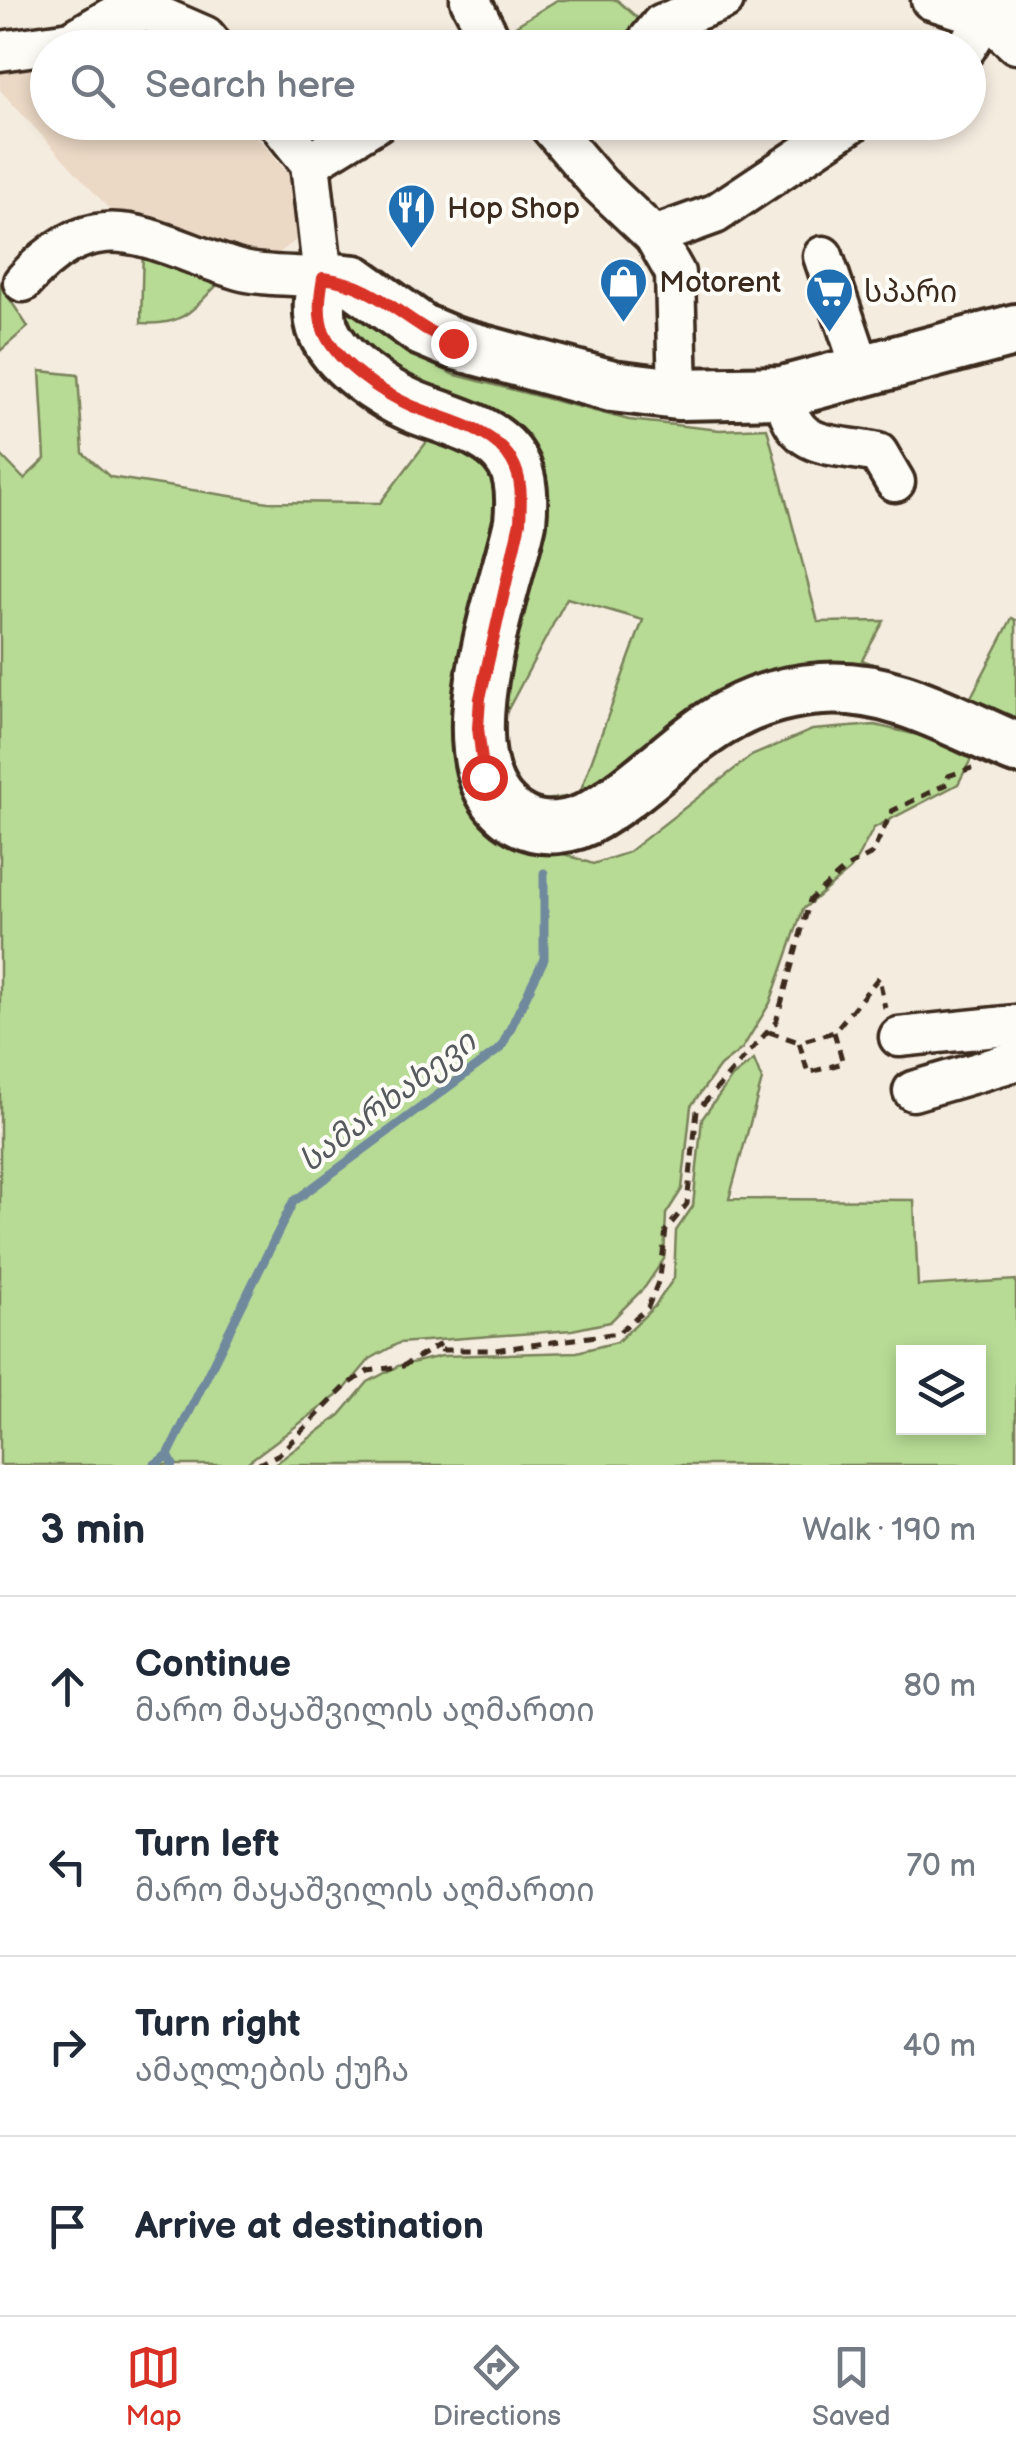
<!DOCTYPE html>
<html lang="en">
<head>
<meta charset="utf-8">
<style>
	:root { --surface:#fff; --page:#f6f6f7; --text:#1f2937; --muted:#747a83; --line:#e0e1e3; --accent:#d93025 }
	body { margin:0; font-family:"Balsamiq Sans","Noto Sans Georgian",sans-serif; background:var(--page); color:var(--text) }
	.controls { position:absolute; right:30px; bottom:30px; display:grid; overflow:hidden; border-radius:0px; box-shadow:0 5px 15px #0003 }
	.controls button { width:90px; height:90px; display:grid; place-items:center; padding:0; border:0; border-bottom:2px solid var(--line); background:var(--surface); color:var(--text); font:50px sans-serif }
	.stop { position:absolute; width:30px; height:30px; margin:-22px; border:8px solid #d93025; border-radius:50%; background:#fff }
	.stop.end { background:#d93025; border-color:#fff; box-shadow:0 2px 10px #0008 }
	.list { margin:0; padding:0; list-style:none }
	h2 { display:flex; justify-content:space-between; align-items:center; height:130px; margin:0; padding:0 40px; font-size:42px }
	h2 small { font-size:32px; font-weight:400; color:var(--muted) }
	.list li { display:grid; grid-template-columns:65px 1fr auto; gap:30px; align-items:center; box-sizing:border-box; height:180px; padding:0 40px; border-top:2px solid var(--line) }
	.list b { display:block; font-size:38px; white-space:nowrap }
	.list p { margin:0; font-size:32px; white-space:nowrap; color:var(--muted) }
	.list em { font-size:32px; font-style:normal; color:var(--muted) }
	.icon { flex:none; width:55px; height:55px; fill:none; stroke:currentColor; stroke-width:2; stroke-linecap:round; stroke-linejoin:round }
	.map { position:relative; flex:none; width:1016px; height:1465px; overflow:hidden }
	.search { position:absolute; background:var(--surface); box-shadow:0 5px 15px #0003; left:30px; right:30px; top:30px; height:110px; display:flex; align-items:center; gap:25px; box-sizing:border-box; padding:0 35px; border-radius:55px; color:var(--muted); font-size:38px }
	.sheet { height:850px; background:var(--surface) }
	nav { display:flex; justify-content:space-around; align-items:center; box-sizing:border-box; height:140px; border-top:2px solid var(--line); background:var(--surface); font-size:28px; color:var(--muted) }
	nav a { display:grid; justify-items:center; gap:5px }
	nav .on { color:var(--accent) }
	.map>svg:first-child { display:block }
	.built { fill:#ebd8c5 }
	.green { fill:#b7db95; stroke:#79825a; stroke-width:2.5; fill-rule:evenodd }
	.lines { fill:none; stroke-linecap:round; stroke-linejoin:round }
	.stream { stroke:#71899d; stroke-width:9 }
	.minor-casing { stroke:#3b2a1e; stroke-width:45 }
	.major-casing { stroke:#3b2a1e; stroke-width:58 }
	.path { stroke:#3b2a1e; stroke-width:5; stroke-dasharray:10 8; stroke-linecap:butt }
	.minor { stroke:#fdfcf7; stroke-width:38 }
	.major { stroke:#fdfcf7; stroke-width:50 }
	.route { stroke:#d93025; stroke-width:12 }
	.labels { text-anchor:middle; stroke-width:8; stroke-linejoin:round; paint-order:stroke }
	.poi-label { font-size:30px; fill:#3b2a1e; stroke:#fdfcf7; text-anchor:start }
	.water-label { font-size:32px; font-style:italic; fill:#565a5e; stroke:#fdfcf7 }
</style>
</head>
<body>
<div class="map">
<svg width="1016" height="1465" viewBox="0 0 1016 1465">
	<rect width="100%" height="100%" fill="#f5ece0"/>
	<filter id="ink" filterUnits="userSpaceOnUse"><feTurbulence type="fractalNoise" baseFrequency=".01" numOctaves="2"/><feDisplacementMap in="SourceGraphic" scale="20" xChannelSelector="R" yChannelSelector="G"/><feConvolveMatrix kernelMatrix="1 2 1 2 8 2 1 2 1" color-interpolation-filters="sRGB"/></filter>
	<g filter="url(#ink)">
		<g class="built">
			<polygon points="159,24 180,47 82,48 106,33"/>
			<polygon points="47,62 48,122 245,123 298,185 300,237 278,254 259,261 123,224 0,90 0,64"/>
		</g>
		<g class="green">
			<polygon points="557,0 617,0 671,47 503,47 496,38"/>
			<path d="M143,248l81,30c-30,29 -38,49 -83,45z"/>
			<polygon points="0,284 28,327 0,351"/>
			<path d="M347,312l15,4 90,58 177,46 91,10 47,-2 51,194 66,-1 -22,39 108,39 42,-81 4,2v128l-195,-59 -247,135 -13,29 32,11 34,-11 124,-97 61,-26 63,-5 47,11 49,23 -13,25 -84,44 -23,41 -48,40 -33,94 -28,46 -22,17 -29,40 -9,83 -16,25 -2,45 -19,28 -35,35 -38,8 -173,13 -29,16 -27,32 -99,74h-244v-1011l24,25 21,-20 -5,-88 38,4 5,78 27,24 158,25 112,1 62,-81 -61,-46 -44,-45zM567,598l76,22 -64,175 -48,7 -36,-31 1,-39z"/>
			<path d="M754,1060l8,20 -33,119 185,1 4,86 98,-6v185h-742l66,-50 28,-33 30,-16 44,-10 135,-4 40,-10 37,-35 20,-29 2,-47 17,-25 9,-87 30,-42zM904,1352h74v76h-74z"/>
		</g>
		<g class="lines">
			<g class="stream">
				<polyline points="154,1465 168,1455"/>
				<polyline points="173,1465 168,1455 293,1202 501,1048 544,959 544,873"/>
			</g>
			<defs>
				<g id="minor">
					<polyline points="470,0 495,48"/>
					<polyline points="931,0 985,17"/>
					<polyline points="996,10 1002,31 1016,44"/>
					<polyline points="642,48 661,24 724,0"/>
					<polyline points="966,48 985,17 1012,0"/>
					<polyline points="0,51 71,41 112,17 150,12 205,36 215,48"/>
					<polyline points="546,122 599,184 654,236 675,273 678,394"/>
					<polyline points="310,163 377,122"/>
					<polyline points="654,236 715,214 853,122"/>
					<polyline points="823,256 863,374"/>
					<path d="M23,282c76,-87 129,-38 216,-12 25,7 57,5 84,8l-13,-115 -33,-41"/>
					<path d="M783,392c11,60 43,50 95,61l17,29"/>
					<polyline points="899,1037 1016,1025"/>
					<polyline points="913,1091 1016,1061"/>
				</g>
				<path id="major" d="M1016,330l-233,62 -105,2 -66,-8 -159,-43 -31,-13 -68,-49 -31,-3c-3,17 -6,37 1,54 13,31 58,61 88,74 32,14 81,22 100,55 11,18 10,41 8,61 -15,72 -88,254 2,299 22,11 51,7 72,-6 82,-49 117,-119 228,-126 71,-5 131,33 194,59"/>
			</defs>
			<use href="#minor" class="minor-casing"/>
			<use href="#major" class="major-casing"/>
			<g class="path">
				<polyline points="769,1032 799,1042"/>
				<polyline points="834,1032 843,1063 808,1073 799,1042 834,1032 879,977 885,1008"/>
				<polyline points="257,1465 279,1454 346,1386 368,1371 403,1366 442,1343 442,1350 495,1350 618,1333 648,1307 660,1277 666,1230 687,1204 697,1111 776,1022 810,900 846,868 872,854 892,811 949,783 948,776 972,768"/>
			</g>
			<use href="#minor" class="minor"/>
			<use href="#major" class="major"/>
		</g>
	</g>
	<g class="lines" filter="url(#ink)">
		<path class="route" d="M453,343c-52,-22 -73,-58 -130,-65 -3,17 -6,37 1,54 13,31 58,61 88,74 33,14 81,22 100,55 11,18 9,41 8,61l-40,176 -2,30 6,49"/>
	</g>
	<defs>
		<symbol id="restaurant-pin" viewBox="-11 -11 22 30"><path d="M0 17L-7.5 6A9.5 9.5 0 1 1 7.5 6Z" fill="#1f6fb2" stroke="#fdfcf7"/><path d="M-5-6h1v4h1v-4h1v4h1v-4h1v5L-1.5 .5V6h-2V.5L-5-1ZM5-6V6H3V1.5H1.5Q1.5-4 5-6Z" fill="#fff"/></symbol>
		<symbol id="shop-pin" viewBox="-11 -11 22 30"><path d="M0 17L-7.5 6A9.5 9.5 0 1 1 7.5 6Z" fill="#1f6fb2" stroke="#fdfcf7"/><path d="M-5-2.5h2.3a2.7 3.5 0 0 1 5.4 0H5L5.5 6h-11ZM-1.5-2.5h3a1.5 2.3 0 0 0-3 0Z" fill="#fff"/></symbol>
		<symbol id="supermarket-pin" viewBox="-11 -11 22 30"><path d="M0 17L-7.5 6A9.5 9.5 0 1 1 7.5 6Z" fill="#1f6fb2" stroke="#fdfcf7"/><path d="M-6-5.5h2.5l.6 2H6L4.5 2H-2.5L-4.4-4H-6ZM-1.5 3.2a1.3 1.3 0 1 0 .1 0ZM3 3.2a1.3 1.3 0 1 0 .1 0Z" fill="#fff"/></symbol>
	</defs>
	<g fill-rule="evenodd">
		<use href="#restaurant-pin" x="384" y="180" width="55" height="75"/>
		<use href="#shop-pin" x="596" y="254" width="55" height="75"/>
		<use href="#supermarket-pin" x="802" y="264" width="55" height="75"/>
	</g>
	<g class="labels">
		<g class="poi-label">
			<text x="447" y="218">Hop Shop</text>
			<text x="659" y="292">Motorent</text>
			<text x="864" y="302">სპარი</text>
		</g>
		<g class="water-label">
			<text transform="translate(387 1101) rotate(-37)" y="11">სამარხახევი</text>
		</g>
	</g>
</svg>
<div class="controls">
<button><svg class="icon" aria-label="layers" viewBox="0 0 24 24"><path d="M12 4l9 5-9 5-9-5zM3 14l9 5 9-5"/></svg></button>
</div>
<div class="stop" style="left:484px;top:777px"></div>
<div class="stop end" style="left:453px;top:343px"></div>
<div class="search"><svg class="icon" aria-label="search" viewBox="0 0 24 24"><circle cx="10" cy="10" r="6"/><path d="M15 15l6 6"/></svg>Search here</div>
</div>
<section class="sheet">
<h2>3 min<small>Walk · 190 m</small></h2>
<ul class="list">
<li><svg class="icon" aria-label="ahead" viewBox="0 0 24 24"><path d="M12 20V5M6 11l6-6 6 6"/></svg><div><b>Continue</b><p>მარო მაყაშვილის აღმართი</p></div><em>80 m</em></li>
<li><svg class="icon" aria-label="left" viewBox="0 0 24 24"><path d="M17 20v-9H6M10 6l-5 5 5 5"/></svg><div><b>Turn left</b><p>მარო მაყაშვილის აღმართი</p></div><em>70 m</em></li>
<li><svg class="icon" aria-label="right" viewBox="0 0 24 24"><path d="M7 20v-9h11M14 6l5 5-5 5"/></svg><div><b>Turn right</b><p>ამაღლების ქუჩა</p></div><em>40 m</em></li>
<li><svg class="icon" aria-label="arrive" viewBox="0 0 24 24"><path d="M6 21V4h12l-3 4 3 4H6"/></svg><div><b>Arrive at destination</b></div></li>
</ul>
</section>
<nav>
<a class="on"><svg class="icon" aria-label="map" viewBox="0 0 24 24"><path d="M3 6l6-2 6 2 6-2v14l-6 2-6-2-6 2zM9 4v14M15 6v14"/></svg>Map</a>
<a><svg class="icon" aria-label="directions" viewBox="0 0 24 24"><path d="M12 3l9 9-9 9-9-9zM9 14v-3h6M13 9l2 2-2 2"/></svg>Directions</a>
<a><svg class="icon" aria-label="saved" viewBox="0 0 24 24"><path d="M7 4h10v16l-5-4-5 4z"/></svg>Saved</a>
</nav>
</body>
</html>
